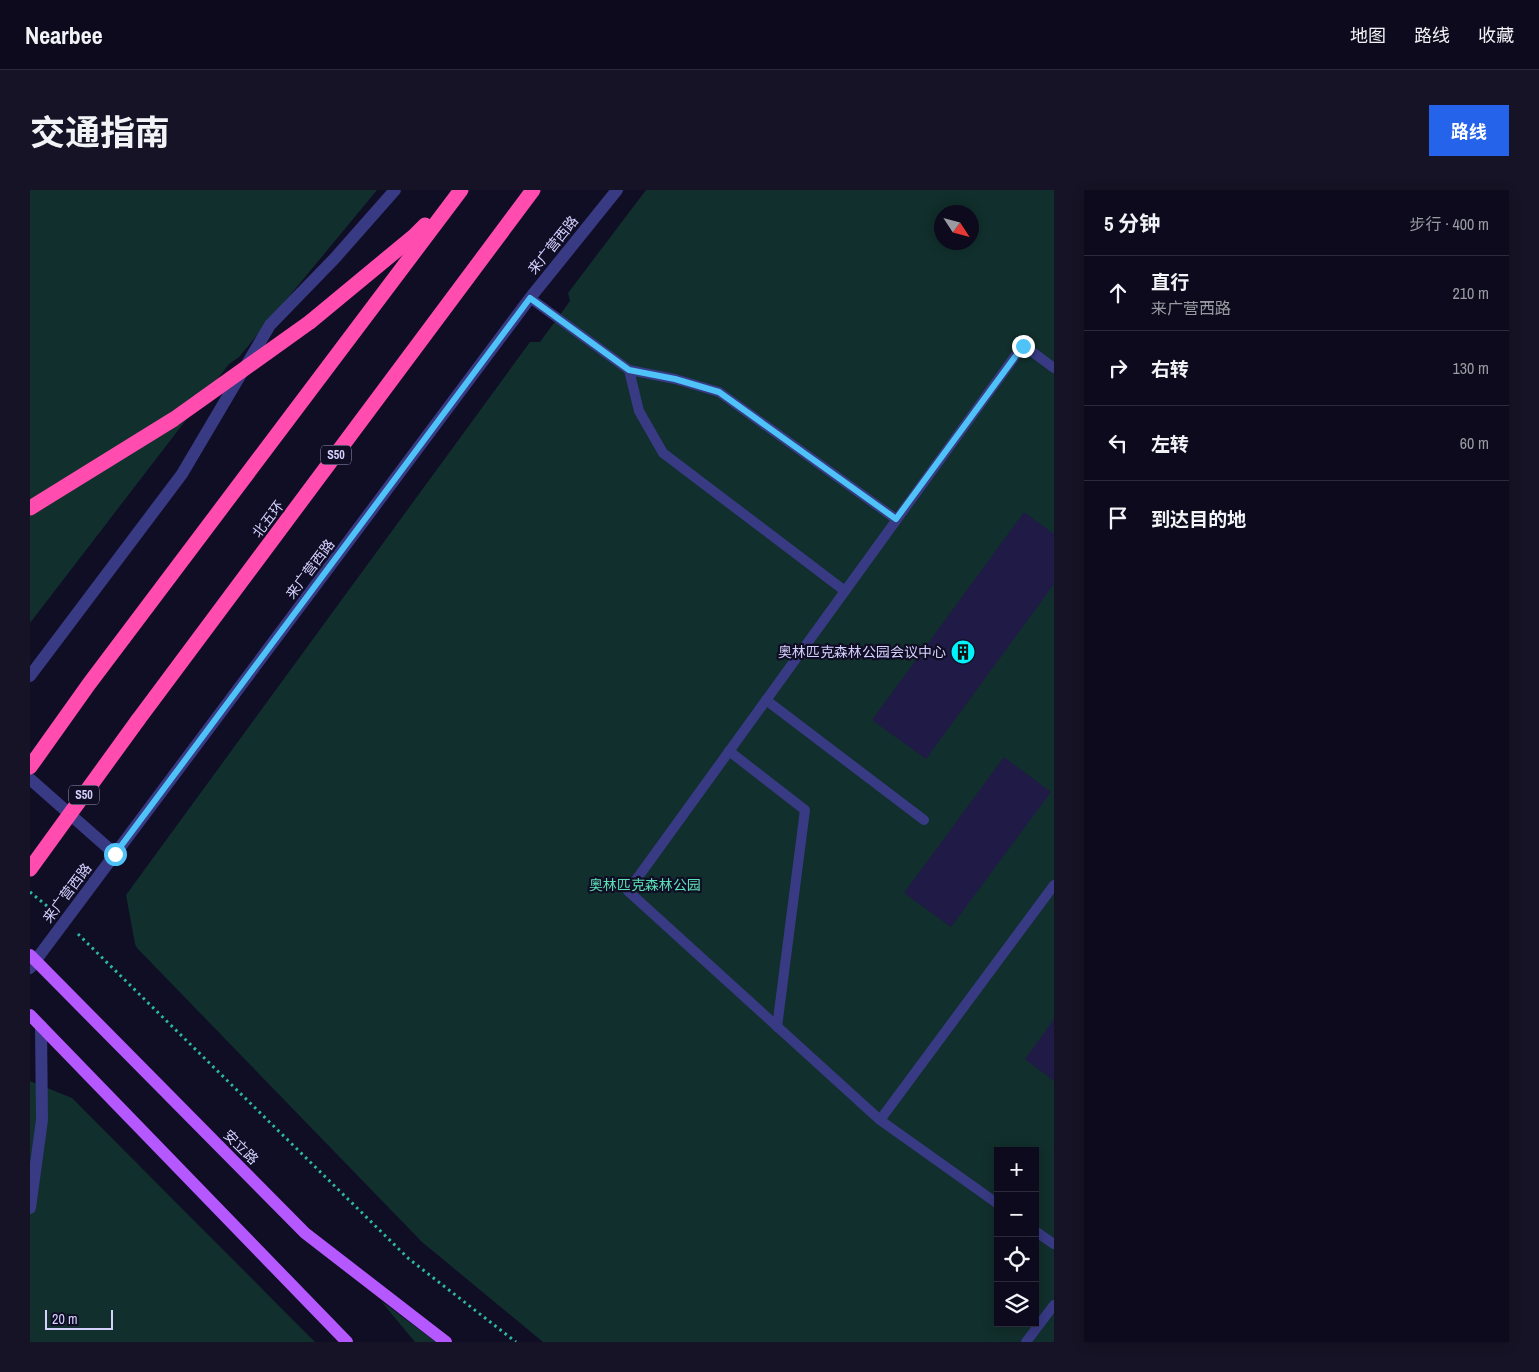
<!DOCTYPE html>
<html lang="zh">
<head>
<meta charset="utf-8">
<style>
	:root { --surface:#0c0a1c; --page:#151325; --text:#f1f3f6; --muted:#9a9aa3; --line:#2c2b3b; --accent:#2563eb }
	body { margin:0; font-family:"Archivo Narrow","Noto Sans SC",sans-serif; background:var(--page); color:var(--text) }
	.controls { position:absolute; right:15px; bottom:15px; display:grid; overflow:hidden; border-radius:0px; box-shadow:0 2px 12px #0003 }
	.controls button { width:45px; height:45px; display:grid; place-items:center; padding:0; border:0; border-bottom:1px solid var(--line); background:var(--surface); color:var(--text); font:25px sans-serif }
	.compass { position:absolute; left:904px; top:15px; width:45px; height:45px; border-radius:50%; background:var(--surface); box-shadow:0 2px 12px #0003; rotate:126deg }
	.scale { position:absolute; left:15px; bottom:12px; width:68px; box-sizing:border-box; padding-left:5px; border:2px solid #d4d1ff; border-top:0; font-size:14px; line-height:18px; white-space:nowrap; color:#d4d1ff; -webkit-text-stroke:4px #100e25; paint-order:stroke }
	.stop { position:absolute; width:15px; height:15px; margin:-11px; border:4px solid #4fc3f7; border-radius:50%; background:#fff }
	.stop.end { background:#4fc3f7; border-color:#fff; box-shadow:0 1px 5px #0008 }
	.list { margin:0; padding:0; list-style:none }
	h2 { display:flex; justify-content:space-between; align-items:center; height:65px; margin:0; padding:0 20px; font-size:21px }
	h2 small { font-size:16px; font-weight:400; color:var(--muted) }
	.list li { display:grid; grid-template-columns:32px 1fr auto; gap:15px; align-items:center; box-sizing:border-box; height:75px; padding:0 20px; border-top:1px solid var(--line) }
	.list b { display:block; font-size:19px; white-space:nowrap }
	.list p { margin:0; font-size:16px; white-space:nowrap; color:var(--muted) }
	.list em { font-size:16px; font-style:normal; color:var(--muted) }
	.icon { flex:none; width:28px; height:28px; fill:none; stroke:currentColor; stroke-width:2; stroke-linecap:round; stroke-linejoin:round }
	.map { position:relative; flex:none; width:1024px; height:1152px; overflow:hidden; border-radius:0px }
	header { display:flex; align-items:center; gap:30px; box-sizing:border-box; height:70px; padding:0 25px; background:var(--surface); border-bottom:1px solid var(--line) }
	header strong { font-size:24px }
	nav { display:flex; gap:28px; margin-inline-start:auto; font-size:18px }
	.intro { display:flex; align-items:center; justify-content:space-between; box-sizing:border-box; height:120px; padding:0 30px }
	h1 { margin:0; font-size:35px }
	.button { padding:12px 22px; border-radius:0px; background:var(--accent); color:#fff; font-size:18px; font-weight:700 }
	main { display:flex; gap:30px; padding:0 30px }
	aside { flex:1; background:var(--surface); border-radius:0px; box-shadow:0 2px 12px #0003 }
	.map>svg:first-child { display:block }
	.green { fill:#112f2c; fill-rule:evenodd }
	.building { fill:#201a46 }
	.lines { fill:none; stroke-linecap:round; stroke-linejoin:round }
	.path { stroke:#2cb8a6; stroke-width:3; stroke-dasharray:2.5 4; stroke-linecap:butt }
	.service { stroke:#383a84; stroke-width:10 }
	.minor { stroke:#383a84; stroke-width:12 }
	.tertiary { stroke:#383a84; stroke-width:12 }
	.primary { stroke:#b558ff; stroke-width:12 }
	.motorway { stroke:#ff4cae; stroke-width:15 }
	.motorway-bridge { stroke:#ff4cae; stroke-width:15 }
	.route { stroke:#4fc3f7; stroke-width:6 }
	.labels { text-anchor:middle; stroke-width:4.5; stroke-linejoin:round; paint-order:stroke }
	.shield { fill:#100e25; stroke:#9996be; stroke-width:1 }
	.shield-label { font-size:12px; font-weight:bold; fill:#d4d1ff }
	.street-label { font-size:14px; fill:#d4d1ff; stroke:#100e25 }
	.poi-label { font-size:14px; fill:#d4d1ff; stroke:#100e25; text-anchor:end }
	.park-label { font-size:14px; fill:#5be2b7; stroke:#100e25 }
</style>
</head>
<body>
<header>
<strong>Nearbee</strong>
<nav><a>地图</a><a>路线</a><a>收藏</a></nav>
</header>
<div class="intro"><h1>交通指南</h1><a class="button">路线</a></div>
<main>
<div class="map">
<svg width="1024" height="1152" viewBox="0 0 1024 1152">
	<rect width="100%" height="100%" fill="#100e25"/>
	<g class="green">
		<polygon points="0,0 347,0 209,167 199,174 0,433"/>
		<path d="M616,0h408v1152h-511l-121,-100 -285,-294 -2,-4 -9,-49 404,-553h10l30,-41 -2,-8zM912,22h30v30h-30zM968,961h37v172h-37z"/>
		<polygon points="0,891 42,908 285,1152 0,1152"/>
		<polygon points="351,1111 406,1152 385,1152"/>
	</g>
	<g class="building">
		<polygon points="994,322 1024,344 1024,394 896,569 842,530"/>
		<polygon points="974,567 1021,602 921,737 874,703"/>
		<polygon points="1024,829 1024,891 995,869"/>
	</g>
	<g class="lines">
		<g class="path">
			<polyline points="0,702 23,721"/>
			<polyline points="48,744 379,1069 486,1152"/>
		</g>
		<g class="service">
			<polyline points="500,108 599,180 645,189 689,202 866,329"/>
			<polyline points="599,180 609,221 633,263 815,401"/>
			<polyline points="736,510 894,630"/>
			<polyline points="699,561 775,620 747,837"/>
			<polyline points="850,930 1024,695"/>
			<polyline points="968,1014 850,930 598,701 993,155 1024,178"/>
			<polyline points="1005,1041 1024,1054"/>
			<polyline points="996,1152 1024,1115"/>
		</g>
		<polyline class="minor" points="0,1018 12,930 11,836"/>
		<g class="tertiary">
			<polyline points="0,486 152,284 240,135 305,68 365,0"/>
			<polyline points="0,589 85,664"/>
			<polyline points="0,778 500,108 587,0"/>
		</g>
		<g class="primary">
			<polyline points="0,765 275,1043 416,1152"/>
			<polyline points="0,825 317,1152"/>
		</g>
		<g class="motorway">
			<polyline points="280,132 384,46 395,35"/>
			<polyline points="108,530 503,0"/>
			<polyline points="0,577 59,494 431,0"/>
		</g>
		<g class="motorway-bridge">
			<polyline points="0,318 144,229 280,132"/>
			<polyline points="0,679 108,530"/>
		</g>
	</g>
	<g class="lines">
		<polyline class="route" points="85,664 500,108 599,180 645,189 689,202 866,329 993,156"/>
	</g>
	<defs>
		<symbol id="building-disc" viewBox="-11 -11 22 22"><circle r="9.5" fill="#00f4fc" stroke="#100e25"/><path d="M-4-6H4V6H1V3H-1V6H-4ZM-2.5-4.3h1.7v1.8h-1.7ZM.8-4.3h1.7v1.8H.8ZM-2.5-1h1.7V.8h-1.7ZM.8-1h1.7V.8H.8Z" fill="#111"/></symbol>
	</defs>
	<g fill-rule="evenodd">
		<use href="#building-disc" x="919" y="448" width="28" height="28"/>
	</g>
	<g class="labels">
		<g class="shield">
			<rect x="291" y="255.5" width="30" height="19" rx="4"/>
			<rect x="39" y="595.5" width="30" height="19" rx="4"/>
		</g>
		<g class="shield-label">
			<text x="306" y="269">S50</text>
			<text x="54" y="609">S50</text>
		</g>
		<g class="street-label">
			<text transform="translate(523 55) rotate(-51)" y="5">来广营西路</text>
			<text transform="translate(238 329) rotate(-53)" y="5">北五环</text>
			<text transform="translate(280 379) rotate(-53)" y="5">来广营西路</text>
			<text transform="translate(37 703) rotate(-53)" y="5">来广营西路</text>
			<text transform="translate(211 957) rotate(45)" y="5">安立路</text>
		</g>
		<g class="poi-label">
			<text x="916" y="467">奥林匹克森林公园会议中心</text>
		</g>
		<g class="park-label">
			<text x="615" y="700">奥林匹克森林公园</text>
		</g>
	</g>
</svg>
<div class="controls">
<button>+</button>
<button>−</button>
<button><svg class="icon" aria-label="locate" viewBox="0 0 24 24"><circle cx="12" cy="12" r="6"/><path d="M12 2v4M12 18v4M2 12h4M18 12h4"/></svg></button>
<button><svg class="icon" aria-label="layers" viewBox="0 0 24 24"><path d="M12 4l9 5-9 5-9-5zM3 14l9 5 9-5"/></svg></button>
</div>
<svg class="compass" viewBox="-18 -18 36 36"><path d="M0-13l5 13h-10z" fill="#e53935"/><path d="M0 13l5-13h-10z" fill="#9a9aa3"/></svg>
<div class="scale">20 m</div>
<div class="stop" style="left:85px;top:664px"></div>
<div class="stop end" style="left:993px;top:156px"></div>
</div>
<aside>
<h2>5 分钟<small>步行 · 400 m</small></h2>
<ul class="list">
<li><svg class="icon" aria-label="ahead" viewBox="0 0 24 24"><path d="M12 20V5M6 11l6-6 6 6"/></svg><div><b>直行</b><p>来广营西路</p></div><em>210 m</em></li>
<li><svg class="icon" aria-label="right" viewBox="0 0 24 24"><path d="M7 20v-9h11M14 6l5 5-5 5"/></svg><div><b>右转</b></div><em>130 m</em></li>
<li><svg class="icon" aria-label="left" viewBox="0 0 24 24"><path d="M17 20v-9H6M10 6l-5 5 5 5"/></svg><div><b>左转</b></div><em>60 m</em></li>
<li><svg class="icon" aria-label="arrive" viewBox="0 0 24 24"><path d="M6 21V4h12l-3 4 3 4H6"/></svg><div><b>到达目的地</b></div></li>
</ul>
</aside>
</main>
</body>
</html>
